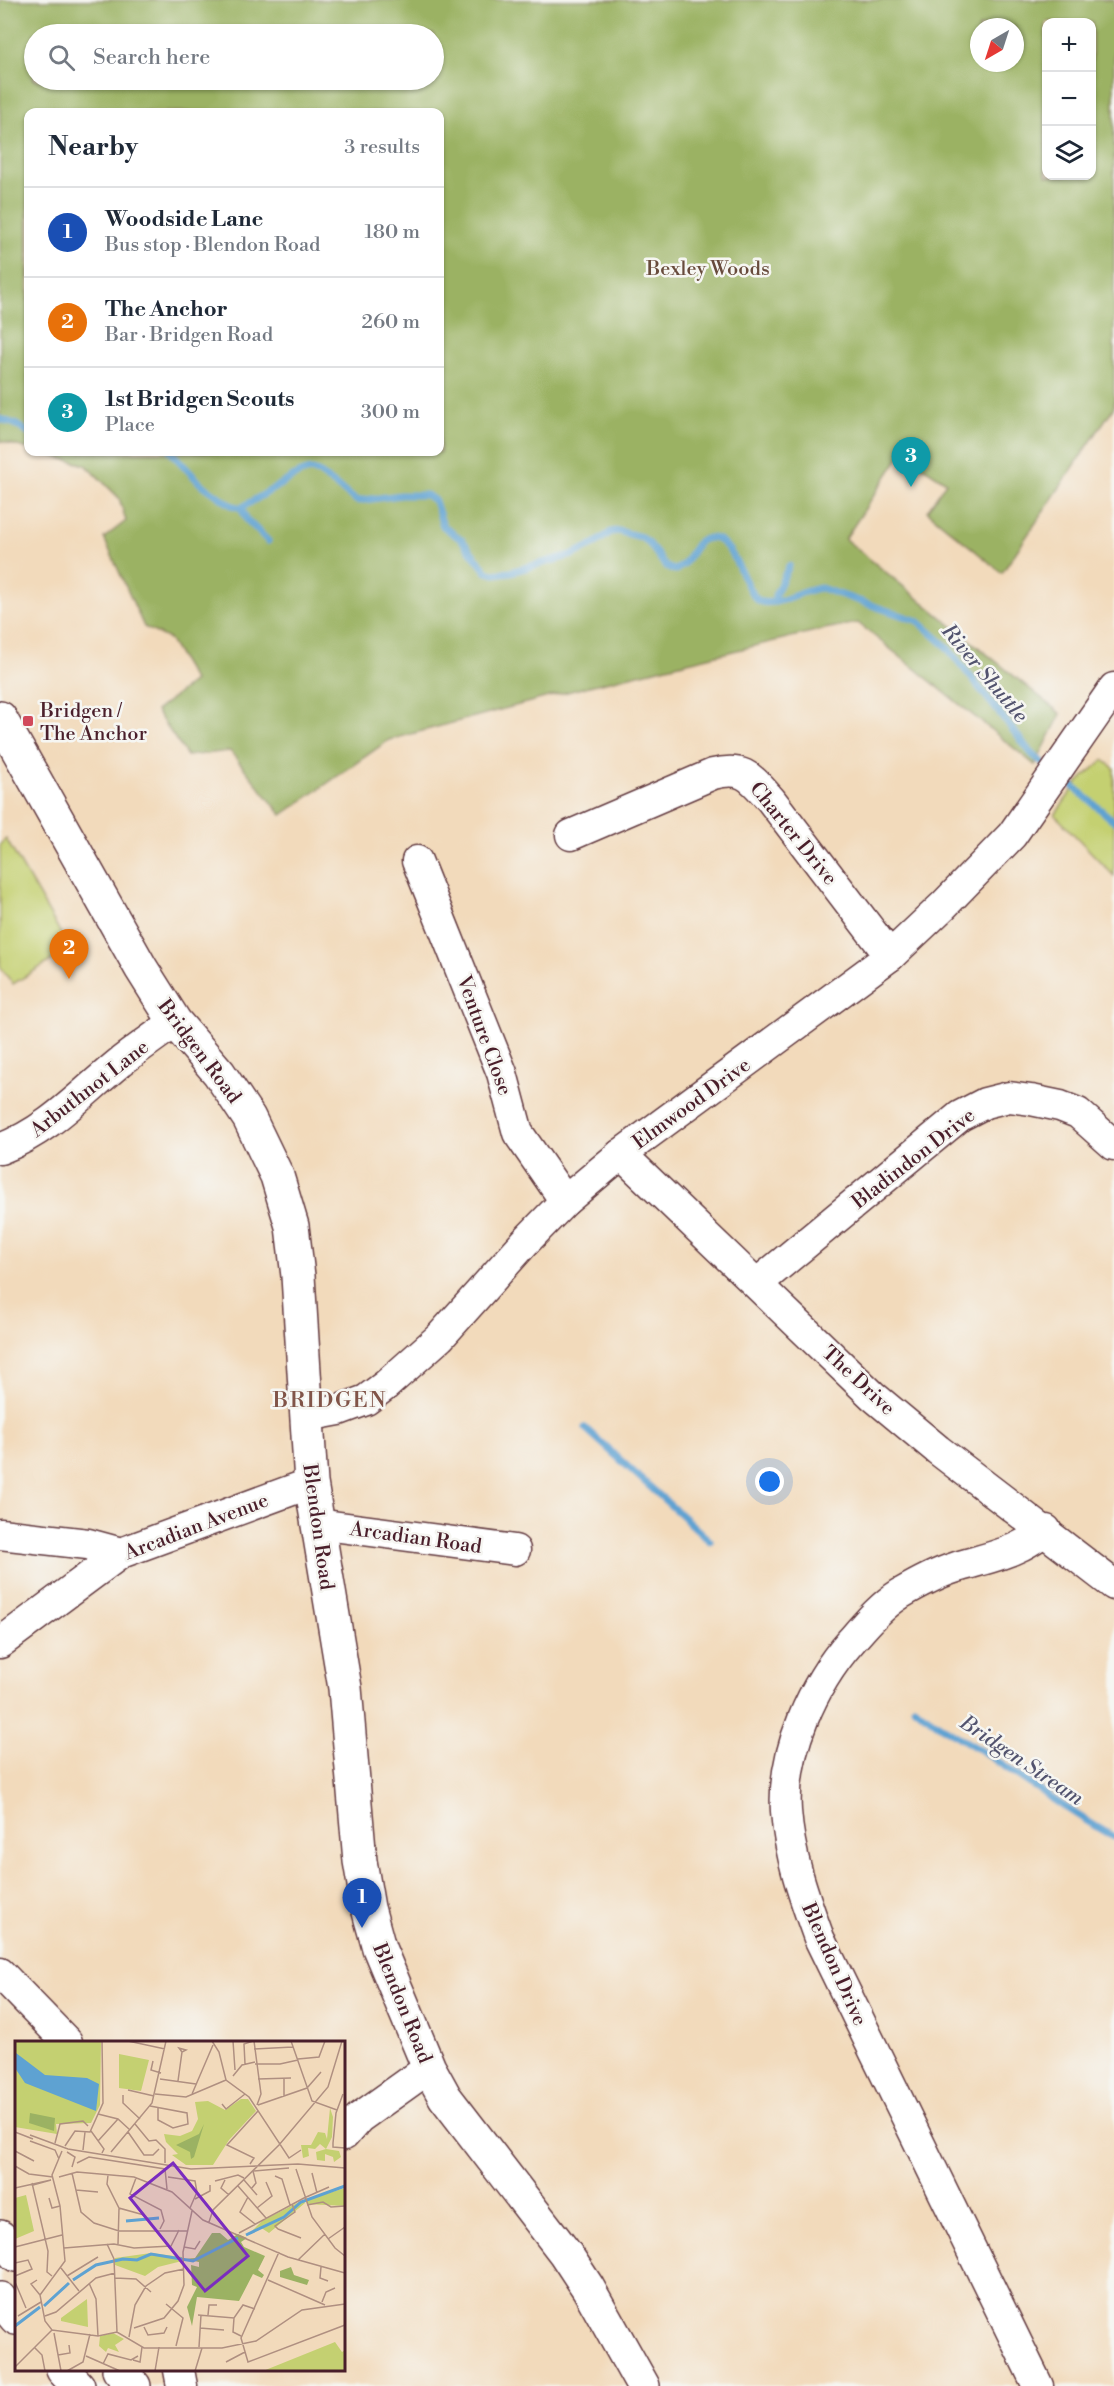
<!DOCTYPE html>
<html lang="en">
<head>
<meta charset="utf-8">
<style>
	:root { --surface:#fff; --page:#f6f6f7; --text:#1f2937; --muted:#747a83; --line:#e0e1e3; --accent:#1a73e8 }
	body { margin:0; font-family:"Libre Bodoni",serif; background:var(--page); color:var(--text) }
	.controls { position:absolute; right:18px; top:18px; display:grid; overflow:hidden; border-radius:12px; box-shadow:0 2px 4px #0004 }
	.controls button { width:54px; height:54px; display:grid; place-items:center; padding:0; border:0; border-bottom:2px solid var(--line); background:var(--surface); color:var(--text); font:30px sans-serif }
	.compass { position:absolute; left:970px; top:18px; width:54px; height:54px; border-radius:50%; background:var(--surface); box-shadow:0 2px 4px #0004; rotate:219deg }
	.you { position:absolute; left:770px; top:1482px; width:21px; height:21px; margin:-15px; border:4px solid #fff; border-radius:50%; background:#1a73e8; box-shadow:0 0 0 9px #1a73e833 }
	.badge { display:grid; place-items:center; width:39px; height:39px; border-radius:50%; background:var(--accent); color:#fff; font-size:20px; font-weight:700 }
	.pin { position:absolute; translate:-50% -50px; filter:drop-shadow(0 2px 3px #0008) }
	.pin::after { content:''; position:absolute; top:32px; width:21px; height:18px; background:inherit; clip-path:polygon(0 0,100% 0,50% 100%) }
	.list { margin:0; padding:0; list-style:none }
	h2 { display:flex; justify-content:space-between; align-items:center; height:78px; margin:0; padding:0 24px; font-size:26px }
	h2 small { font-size:20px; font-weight:400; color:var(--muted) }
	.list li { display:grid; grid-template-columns:39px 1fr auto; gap:18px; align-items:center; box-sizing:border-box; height:90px; padding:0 24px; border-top:2px solid var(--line) }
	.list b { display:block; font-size:22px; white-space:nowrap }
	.list p { margin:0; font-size:20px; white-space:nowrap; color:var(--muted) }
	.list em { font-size:20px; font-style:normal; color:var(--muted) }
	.icon { flex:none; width:33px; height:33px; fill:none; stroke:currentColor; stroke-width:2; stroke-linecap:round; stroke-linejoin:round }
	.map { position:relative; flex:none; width:1114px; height:2386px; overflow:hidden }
	.search { position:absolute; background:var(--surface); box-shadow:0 2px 4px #0004; left:24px; top:24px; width:420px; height:66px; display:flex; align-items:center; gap:15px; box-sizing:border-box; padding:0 21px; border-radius:33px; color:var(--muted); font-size:22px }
	.panel { position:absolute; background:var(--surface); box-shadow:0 2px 4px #0004; left:24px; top:108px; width:420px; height:348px; border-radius:12px }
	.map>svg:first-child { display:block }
	.green { fill:#c4d071; stroke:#87784e; stroke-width:1.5 }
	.forest { fill:#9bb263; stroke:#726847; stroke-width:1.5; fill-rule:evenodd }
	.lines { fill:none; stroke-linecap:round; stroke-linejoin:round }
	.stream { stroke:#5ea2d2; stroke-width:7 }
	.minor-casing { stroke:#633b41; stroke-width:33 }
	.major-casing { stroke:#633b41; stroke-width:36 }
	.highway-casing { stroke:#633b41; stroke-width:36 }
	.minor { stroke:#fff; stroke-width:30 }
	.major { stroke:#fff; stroke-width:33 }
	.highway { stroke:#fff; stroke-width:33 }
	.poi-dot { fill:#d1495b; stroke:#f6f6f2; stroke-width:2 }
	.labels { text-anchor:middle; stroke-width:5; stroke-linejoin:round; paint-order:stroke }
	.park-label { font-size:20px; fill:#684b3c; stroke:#f6f6f2 }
	.poi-label { font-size:20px; fill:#4a1f2b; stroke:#f6f6f2; text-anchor:start }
	.street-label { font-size:20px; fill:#4a1f2b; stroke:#f6f6f2 }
	.water-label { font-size:21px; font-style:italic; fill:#52536e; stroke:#f6f6f2 }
	.quarter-label { font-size:22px; letter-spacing:1.5px; fill:#815448; stroke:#f6f6f2 }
	.inset-river { fill:none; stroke:#5ea2d2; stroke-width:3 }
	.inset-road { fill:none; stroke:#af8f81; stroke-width:1.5 }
	.view { fill:#7b2cbf; fill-opacity:0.15; stroke:#7b2cbf; stroke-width:3 }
	.inset-edge { fill:none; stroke:#4a1f2b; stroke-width:3 }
</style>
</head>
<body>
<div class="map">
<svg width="1114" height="2386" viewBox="0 0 1114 2386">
	<rect width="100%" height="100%" fill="#f6f6f2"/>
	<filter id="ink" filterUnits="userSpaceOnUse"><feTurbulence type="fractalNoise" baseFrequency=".0167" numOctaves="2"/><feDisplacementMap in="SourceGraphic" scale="12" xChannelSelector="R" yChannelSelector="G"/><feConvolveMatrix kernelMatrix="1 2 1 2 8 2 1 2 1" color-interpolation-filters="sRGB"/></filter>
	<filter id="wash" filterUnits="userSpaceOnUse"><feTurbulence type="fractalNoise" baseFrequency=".008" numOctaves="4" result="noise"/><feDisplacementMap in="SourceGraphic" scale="24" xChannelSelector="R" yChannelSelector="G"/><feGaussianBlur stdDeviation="1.35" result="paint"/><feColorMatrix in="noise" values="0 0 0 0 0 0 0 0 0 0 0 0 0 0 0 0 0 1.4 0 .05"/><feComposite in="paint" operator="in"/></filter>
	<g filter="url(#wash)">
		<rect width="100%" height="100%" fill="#f2dabb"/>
		<g class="green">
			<polygon points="1103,760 1114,768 1114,876 1055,815 1078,782"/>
			<polygon points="6,839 70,949 13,984 0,967 0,844"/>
		</g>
		<path class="forest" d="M0,0h1114v407l-112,166 -75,-62 19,-29 -44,-29 -57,86 216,175 -26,51 -177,-142 -34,6 -231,56 -204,55 -107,75 -52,-64 -43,5 -31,-45 38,-30 -25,-42 -25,-12 -40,-89 22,-17 -7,-23 -33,-33 -49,-13h403v-340h-412v337l-28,-8zM1046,22h46v154h-46zM979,27h36v36h-36zM34,34h400v46h-400z"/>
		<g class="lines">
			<g class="stream">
				<polyline points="0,419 15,424 28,433"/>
				<path d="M171,452l29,31 31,22 10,3 57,-34 12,-4 9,3 38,28 44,-6h26l8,6 8,25 19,14 25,32 7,2 16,-2 62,-17 21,-10 18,-13 7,-1 23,6 7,5 16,22 6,5 6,1 8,-6 15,-23c4,-1 10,-4 14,-3 24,4 32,60 49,64 17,4 41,-13 59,-14l97,33 28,25 86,108 17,14"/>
				<polyline points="241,508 247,520 268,541"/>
				<polyline points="775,602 775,595 789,566"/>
				<polyline points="1061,776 1114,821"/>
				<polyline points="585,1428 710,1541"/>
				<path d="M914,1707c23,18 47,31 71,46 43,29 84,59 129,84"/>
			</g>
		</g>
	</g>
	<g filter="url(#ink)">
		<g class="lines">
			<defs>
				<g id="minor">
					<path d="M571,835l142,-61c32,-8 38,4 58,26l119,156"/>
					<polyline points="417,861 502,1073 518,1133 565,1201"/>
					<path d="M0,1149c48,-18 80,-54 119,-86 18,-14 38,-28 56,-41"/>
					<polyline points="621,1154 873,1396 938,1450 1114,1585"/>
					<polyline points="758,1283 960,1116 985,1103 1009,1097 1031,1100 1060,1106 1078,1113 1114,1145"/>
					<polyline points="307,1416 339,1410 366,1400 386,1385 440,1337 525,1242 565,1201 621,1154 890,956 944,905 1012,835 1114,688"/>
					<polyline points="317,1524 515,1550"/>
					<polyline points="0,1534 88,1544 121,1553"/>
					<polyline points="0,1643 121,1553 311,1483"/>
					<polyline points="0,1973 67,2042"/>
					<polyline points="344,2135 359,2118 429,2068"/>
					<polyline points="179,2370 182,2386"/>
					<path d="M1038,2386l-219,-448c-15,-41 -30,-83 -33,-127 -4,-59 27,-127 65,-170 15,-17 30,-35 49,-47 17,-10 35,-20 54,-26 21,-7 44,-11 64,-21 10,-4 19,-11 28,-17"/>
				</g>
				<polyline id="major" points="0,718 141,968 175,1022 219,1073 249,1118 277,1176 292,1226 298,1276 311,1483 345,1688 360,1861 368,1908 379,1948 429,2068 445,2097 565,2253 588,2288 643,2386"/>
				<g id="highway">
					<polyline points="0,2237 16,2255"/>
					<polyline points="0,2299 16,2318"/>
					<polyline points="63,2370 78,2386"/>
					<polyline points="119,2370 134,2386"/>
				</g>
			</defs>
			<use href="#minor" class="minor-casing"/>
			<use href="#major" class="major-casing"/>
			<use href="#highway" class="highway-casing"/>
			<use href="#minor" class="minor"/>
			<use href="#major" class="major"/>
			<use href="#highway" class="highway"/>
		</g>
	</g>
	<rect class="poi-dot" x="22" y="715" width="12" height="12" rx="3"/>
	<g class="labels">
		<g class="park-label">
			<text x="708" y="275">Bexley Woods</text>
		</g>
		<g class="poi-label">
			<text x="40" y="717">Bridgen /<tspan x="40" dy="23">The Anchor</tspan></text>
		</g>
		<g class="street-label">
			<text transform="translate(794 833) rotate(51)" y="7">Charter Drive</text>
			<text transform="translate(485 1035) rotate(70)" y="7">Venture Close</text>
			<text transform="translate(200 1051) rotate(53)" y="7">Bridgen Road</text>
			<text transform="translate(89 1088) rotate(-38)" y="7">Arbuthnot Lane</text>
			<text transform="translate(691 1103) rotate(-36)" y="7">Elmwood Drive</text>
			<text transform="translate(913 1158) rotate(-38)" y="7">Bladindon Drive</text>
			<text transform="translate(859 1380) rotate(43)" y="7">The Drive</text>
			<text transform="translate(196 1526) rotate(-21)" y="7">Arcadian Avenue</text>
			<text transform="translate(319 1527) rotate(82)" y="7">Blendon Road</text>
			<text transform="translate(416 1537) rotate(8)" y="7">Arcadian Road</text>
			<text transform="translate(835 1964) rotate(66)" y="7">Blendon Drive</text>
			<text transform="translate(403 2003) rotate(68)" y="7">Blendon Road</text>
		</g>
		<g class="water-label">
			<text transform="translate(985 673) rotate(50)" y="7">River Shuttle</text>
			<text transform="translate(1022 1760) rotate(34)" y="7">Bridgen Stream</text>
		</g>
		<g class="quarter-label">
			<text x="330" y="1407">BRIDGEN</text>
		</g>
	</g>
	<g transform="translate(15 2041)">
		<rect width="330" height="330" fill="#f2dabb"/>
		<path d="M0,0h86l-1,64 -9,18 -35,1 1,10 -42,-7zM104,13l30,6 -8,31 -22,-3zM226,58h7l8,12 -27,29 -16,25h-27l-14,-10 6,-1 -12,-12 -2,-8 16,2 12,-5 6,-12 -3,-17 13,-1 17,9zM315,67l3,9 -1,20 -6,12 13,2 2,6 -7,5 -1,-5 -8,-3v7l-8,-1 -1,-8 10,-3 -6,-5 -5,5 -7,-1 1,8 -6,2 -2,-13h10l7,-13 7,1 2,6zM330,147v18l-38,-2 -1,-4zM11,154l8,36 -19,8v-41zM288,159l2,3 -36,30 -9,-6 -8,4 10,-10zM136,212l31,4v4l-24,6 -13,9 -30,-11v-7zM72,258l1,28 -27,-6v-3zM98,292l11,6 -9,6 4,7 -11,-4 -2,4 -7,-6 1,-10zM320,301l7,10 3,-2v21h-82z" fill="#c4d071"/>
		<path d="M15,72l25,5 -1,13 -25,-8zM189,83l-10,33 -3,2 -1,-7 -14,-7 23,-11zM197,192h8l8,7 10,-6 9,4 -6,4 3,5 21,9 -7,14 6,5 -2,3 -9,-4 -14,27 -42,-4 -5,29 -5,-19 10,-20 -5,-2 -1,-20 8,2v-5l-15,-3 11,-1zM276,226l3,8 15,5 -2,5 -27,-8v-6z" fill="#9bb263"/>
		<path d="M1,12l29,22 42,3 12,6 -3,27 -71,-28 -10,-15z" fill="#5ea2d2"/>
		<path class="inset-river" d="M111,180l33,-3M231,194l38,-18 17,-15 44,-16M58,239l23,-15 27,-6 14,1 14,-6 42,7 45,-23M29,265l25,-23M0,285l25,-19"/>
		<path class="inset-road" d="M113,0l37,8M197,0l7,11 7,28 23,17 40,61 12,-8M218,0l2,29M239,0l7,53 -4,11M276,0l21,60 25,9M239,8l39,-2M283,18l21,-2 6,-16M138,20l-2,9 10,3M230,23l-1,-20 9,-3M240,23h25l18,-4M218,35l9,-11 13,-3M145,38l36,5M243,38l33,-1M269,38v18M163,40l4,-29 4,-2 -7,-2 3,4M113,49l26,6M140,53l31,3 40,-17M177,53l21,-49M328,53l-7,19 -3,30v4l12,1M108,54v8l17,16M207,63l4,5 19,-15M243,64l49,-17 14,-16M135,65l37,7 1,11 -15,4 -15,-8v-12M83,73l20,5 12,11M120,83l14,17 7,-1 9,9v14M76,90l13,18 -2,4M0,91l18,7M113,91l16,23h9l6,-6M15,94l38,14 123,20 107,-5 47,4M15,100l25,9 4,9M83,100l20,-22M40,102l5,-19 23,-3 5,5M50,105l10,-15 15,1 13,-29 -1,-62M68,109l2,-18M0,110l19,10M52,111l8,5 -3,10M96,111l41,-49 14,-62M62,122l12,-6 76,12 2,20M235,123l4,-6 -27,-13 31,-34M0,125l14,8 24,3M281,128l16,48 23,31 10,8M57,132l9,39 13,11 25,8h69M297,132l5,20M93,134l-1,9 12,24 25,7M260,135l7,3 8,26M44,136l18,-5 57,5 38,15 31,28 85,37 57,16M153,136l27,4 2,11 -7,16M121,137l-6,16 31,16 3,11 -4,8M210,139l-4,8 8,7M229,139l13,15M200,140l23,-6 6,3M17,142l16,68 -1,21 5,4M223,145l28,32M0,147l36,-8 -18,5M236,148l5,-6 -3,-12 36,-3M61,149l22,2M233,156l-8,15 15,12M34,157l3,10 8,-2M289,157l25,-11M180,158l15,-8v-6M292,164l16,-3 8,5 14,-1M242,167l15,-12 -6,-14M194,181l4,-12 66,-65 49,-58 14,-46M263,188l-3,-3 20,-14 -3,-8M263,188l23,9M224,192l65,-35M313,198l17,-12M92,203l7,15 3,73M103,203l1,-36M0,206l47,-12M169,206l11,2 5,-8M49,207l50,-4 20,4 37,-2 8,-16M264,211l-38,86 7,24 97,-37M283,219l27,-26M0,222l13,-3 4,9 -17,7M306,226l-1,11 8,3M46,227l18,23M52,235l31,-19M100,237l21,1 15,13M22,239l-6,4 9,11M253,239l57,25M0,241l11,26M74,242l7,16 2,37M307,261l4,-10 9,-4M151,263l17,14 -7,28M183,274l36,3 9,-13 12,4M193,274l1,-10h8M3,275l23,-14M30,275l11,-4 40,-34 19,-5M219,277l-1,14 8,4M129,286l4,8 16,-2 3,-6M119,287l30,-10 14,-17 6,-16 -1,-33 9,-41M185,287l24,2M37,289l-7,-9 -5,-26 25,-34 -5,-55 -8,-31 10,-24M39,292l7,38M114,296l6,-32 11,-19 19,-13 19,-4M184,306l2,-32M20,307l7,7 3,16M43,314l12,-2 -1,-8M71,315l34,15M118,319l7,2 2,-15M211,321l19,-10M88,323l5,-10 23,6 7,-4M0,326l37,-37 46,6 19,-4 27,16h78l34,-7 46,-31 43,-6M52,330l16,-9 7,-28M140,330l4,-24M180,330l7,-23"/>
		<path class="view" d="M158,122l75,93 -43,35 -75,-93z"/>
		<rect width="330" height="330" class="inset-edge"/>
	</g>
</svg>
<div class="controls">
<button>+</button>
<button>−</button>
<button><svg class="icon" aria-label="layers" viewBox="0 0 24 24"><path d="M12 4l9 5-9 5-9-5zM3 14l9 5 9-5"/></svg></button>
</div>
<svg class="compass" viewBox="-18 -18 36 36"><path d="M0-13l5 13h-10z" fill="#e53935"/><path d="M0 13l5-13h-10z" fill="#747a83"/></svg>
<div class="you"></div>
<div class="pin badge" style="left:362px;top:1928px;background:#1a4fb4">1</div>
<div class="pin badge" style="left:69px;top:979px;background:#e8710a">2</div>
<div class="pin badge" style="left:911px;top:487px;background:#0f9aa8">3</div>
<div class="search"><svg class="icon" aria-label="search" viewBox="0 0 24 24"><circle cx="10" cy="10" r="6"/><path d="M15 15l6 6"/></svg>Search here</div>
<section class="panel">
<h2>Nearby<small>3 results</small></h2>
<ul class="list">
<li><span class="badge" style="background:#1a4fb4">1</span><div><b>Woodside Lane</b><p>Bus stop · Blendon Road</p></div><em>180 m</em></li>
<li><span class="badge" style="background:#e8710a">2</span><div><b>The Anchor</b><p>Bar · Bridgen Road</p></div><em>260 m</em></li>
<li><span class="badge" style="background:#0f9aa8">3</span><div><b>1st Bridgen Scouts</b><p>Place</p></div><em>300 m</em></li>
</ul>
</section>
</div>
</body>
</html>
